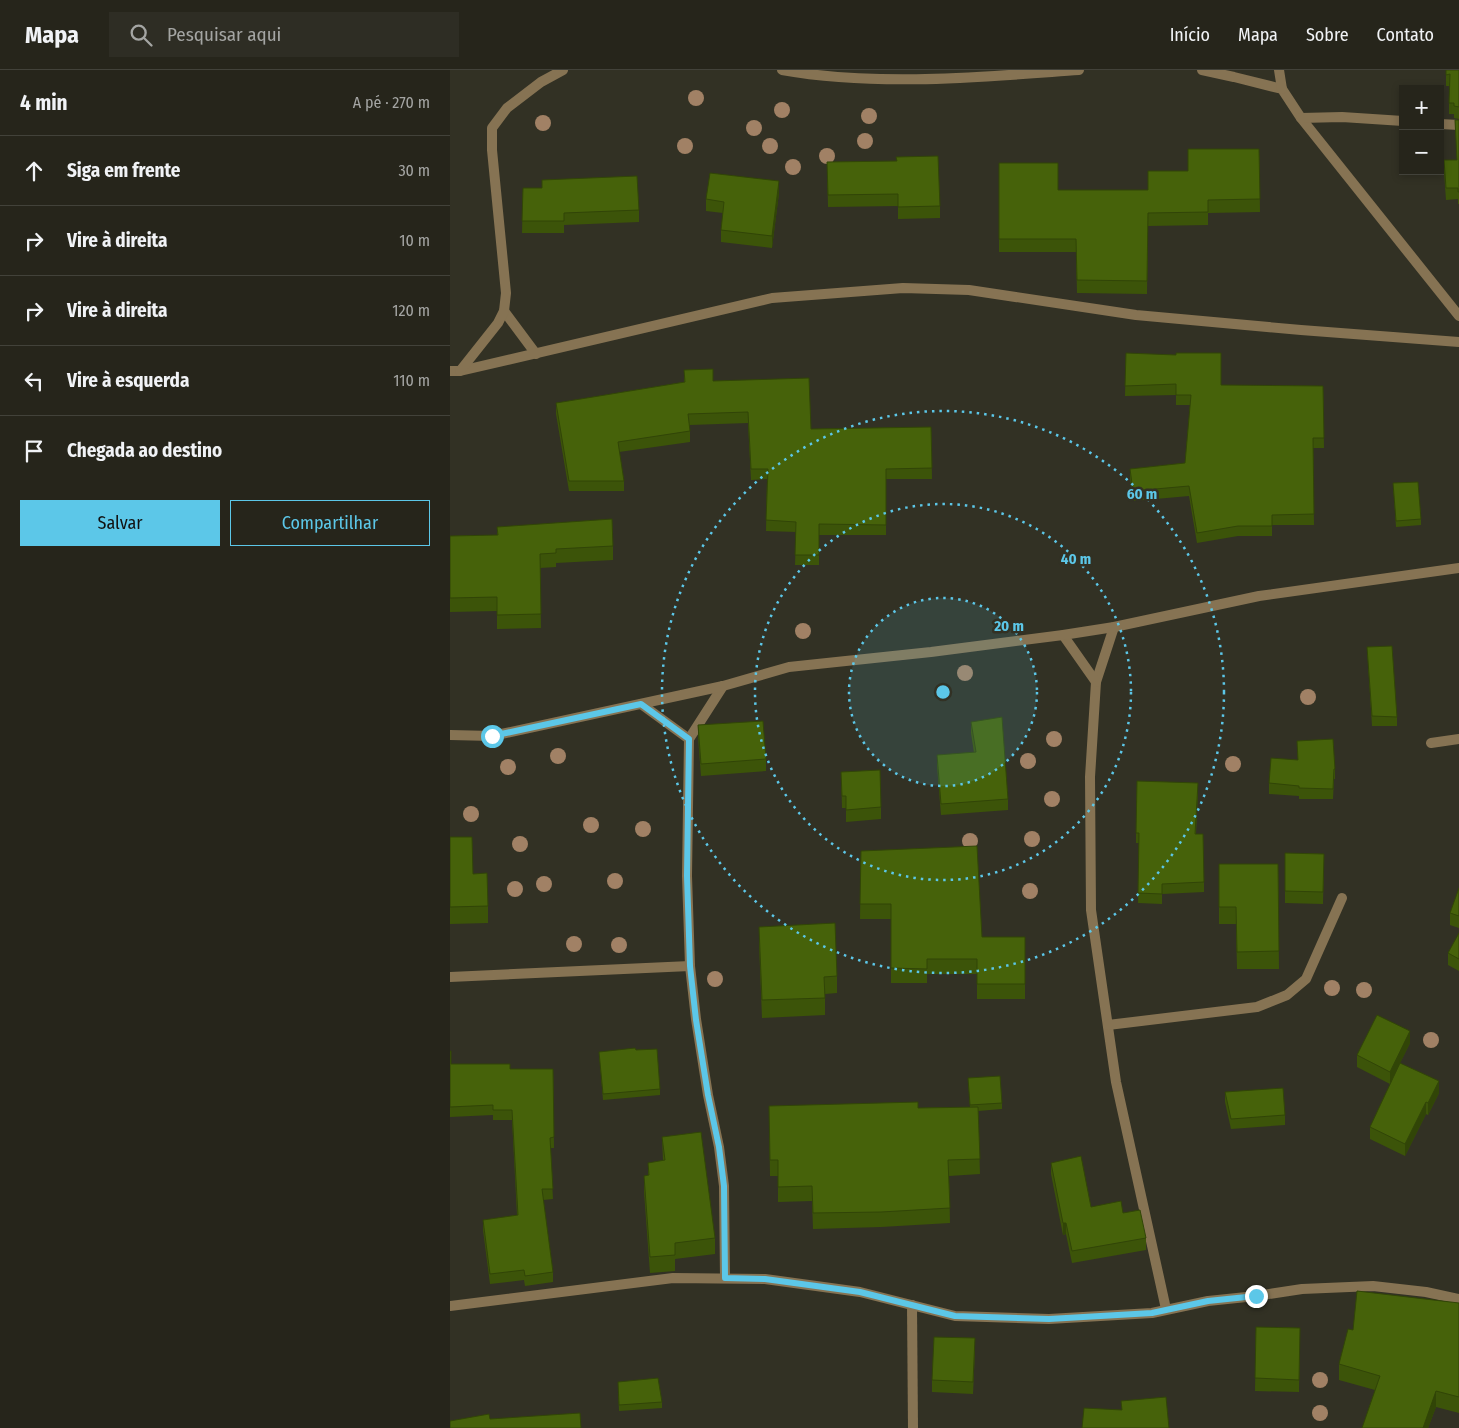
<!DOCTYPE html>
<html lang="pt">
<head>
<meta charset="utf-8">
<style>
	:root { --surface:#26251b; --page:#2e2d24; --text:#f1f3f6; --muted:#a4a5a3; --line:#42423a; --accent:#5cc7e8 }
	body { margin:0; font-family:"Fira Sans Condensed",sans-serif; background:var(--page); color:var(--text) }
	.controls { position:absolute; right:15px; top:15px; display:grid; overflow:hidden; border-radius:0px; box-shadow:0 2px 8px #0003 }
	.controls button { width:45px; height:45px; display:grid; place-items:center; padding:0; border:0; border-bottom:1px solid var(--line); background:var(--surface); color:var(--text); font:25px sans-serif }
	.stop { position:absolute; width:15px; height:15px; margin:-11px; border:4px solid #5cc7e8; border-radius:50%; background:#fff }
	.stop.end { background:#5cc7e8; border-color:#fff; box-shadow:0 1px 5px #0008 }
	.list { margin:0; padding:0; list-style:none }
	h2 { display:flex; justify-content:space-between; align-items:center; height:65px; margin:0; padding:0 20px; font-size:21px }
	h2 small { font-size:16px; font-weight:400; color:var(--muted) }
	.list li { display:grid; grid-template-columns:32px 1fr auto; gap:15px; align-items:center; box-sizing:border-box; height:70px; padding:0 20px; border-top:1px solid var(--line) }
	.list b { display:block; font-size:19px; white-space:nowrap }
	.list em { font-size:16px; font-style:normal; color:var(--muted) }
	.actions { display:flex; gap:10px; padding:15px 20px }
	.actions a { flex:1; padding:11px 0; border:1px solid var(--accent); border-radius:0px; text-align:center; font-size:18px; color:var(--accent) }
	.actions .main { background:var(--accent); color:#111 }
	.icon { flex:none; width:28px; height:28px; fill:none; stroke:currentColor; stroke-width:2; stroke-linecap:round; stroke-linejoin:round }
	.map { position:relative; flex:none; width:1009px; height:1358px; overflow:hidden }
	header { display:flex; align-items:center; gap:30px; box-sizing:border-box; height:70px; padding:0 25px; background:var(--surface); border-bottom:1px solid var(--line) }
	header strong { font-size:24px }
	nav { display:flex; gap:28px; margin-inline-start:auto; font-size:18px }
	.search { width:350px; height:45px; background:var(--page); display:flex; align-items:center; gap:12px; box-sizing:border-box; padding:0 18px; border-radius:0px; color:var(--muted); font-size:19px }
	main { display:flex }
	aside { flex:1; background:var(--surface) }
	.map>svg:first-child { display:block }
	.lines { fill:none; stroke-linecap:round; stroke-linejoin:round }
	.street { stroke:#867353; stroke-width:10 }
	.tree { fill:#a18165 }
	.wall { fill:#3c5409 }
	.shaded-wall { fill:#314507 }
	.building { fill:#46620a; stroke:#314507 }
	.route { stroke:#5cc7e8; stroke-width:6 }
	.ring { fill:none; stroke:#5cc7e8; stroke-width:2.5; stroke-dasharray:2.5 5 }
	.centre { fill:#5cc7e8; stroke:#323124; stroke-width:2.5 }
	.ring-label { font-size:15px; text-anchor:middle; font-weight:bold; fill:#5cc7e8; stroke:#323124; stroke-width:5; stroke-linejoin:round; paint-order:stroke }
</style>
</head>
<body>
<header>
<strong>Mapa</strong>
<div class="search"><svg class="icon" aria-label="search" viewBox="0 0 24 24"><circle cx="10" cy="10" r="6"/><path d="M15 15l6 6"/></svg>Pesquisar aqui</div>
<nav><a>Início</a><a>Mapa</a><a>Sobre</a><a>Contato</a></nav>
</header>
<main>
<aside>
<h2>4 min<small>A pé · 270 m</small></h2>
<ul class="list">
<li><svg class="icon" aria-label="ahead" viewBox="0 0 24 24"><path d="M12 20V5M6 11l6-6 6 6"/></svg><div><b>Siga em frente</b></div><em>30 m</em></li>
<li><svg class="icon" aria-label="right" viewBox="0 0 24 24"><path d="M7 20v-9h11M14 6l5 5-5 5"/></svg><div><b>Vire à direita</b></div><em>10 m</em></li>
<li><svg class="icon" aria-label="right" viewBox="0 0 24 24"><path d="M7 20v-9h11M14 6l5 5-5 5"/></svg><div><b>Vire à direita</b></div><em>120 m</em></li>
<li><svg class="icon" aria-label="left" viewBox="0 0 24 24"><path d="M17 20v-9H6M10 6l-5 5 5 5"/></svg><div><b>Vire à esquerda</b></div><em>110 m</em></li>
<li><svg class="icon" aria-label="arrive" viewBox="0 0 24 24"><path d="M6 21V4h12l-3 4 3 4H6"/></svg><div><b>Chegada ao destino</b></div></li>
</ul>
<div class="actions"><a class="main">Salvar</a><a>Compartilhar</a></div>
</aside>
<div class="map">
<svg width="1009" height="1358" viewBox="0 0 1009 1358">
	<rect width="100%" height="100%" fill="#323124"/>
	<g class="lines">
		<g class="street">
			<path d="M332,0c97,17 199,7 297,0"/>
			<polyline points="752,0 784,7 832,19 851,48 1009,246"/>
			<polyline points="829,0 832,19"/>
			<polyline points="851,48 892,47 953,51"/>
			<polyline points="990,54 1009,55"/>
			<polyline points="54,241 86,284"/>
			<polyline points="0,301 10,301 322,228 453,218 519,220 686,245 851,260 1009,272"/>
			<polyline points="10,301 48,253 54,241 56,223 42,80 42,58 57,38 91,12 113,0"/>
			<polyline points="664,557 646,612 640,707 641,840 666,1012 716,1239"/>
			<polyline points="613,565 646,612"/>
			<polyline points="273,616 239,669 237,806 240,896 246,949 258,1025 269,1077 274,1116 275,1208"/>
			<polyline points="191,634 239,669"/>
			<polyline points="0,665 42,666 273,616 339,597 481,582 613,565 664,557 809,526 1009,498"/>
			<polyline points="981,673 1009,669"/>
			<polyline points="0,907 240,896"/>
			<polyline points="658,955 807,937 837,925 856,909 892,828"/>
			<polyline points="462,1235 463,1358"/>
			<polyline points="0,1236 223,1208 315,1209 410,1222 505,1246 599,1249 702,1243 758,1231 806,1226 852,1219 923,1216 976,1222 1009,1229"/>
		</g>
	</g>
	<g class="tree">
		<circle cx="246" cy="28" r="8"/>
		<circle cx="332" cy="40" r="8"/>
		<circle cx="419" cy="46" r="8"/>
		<circle cx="93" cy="53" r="8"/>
		<circle cx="304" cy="58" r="8"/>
		<circle cx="415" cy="71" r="8"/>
		<circle cx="235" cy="76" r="8"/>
		<circle cx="320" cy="76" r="8"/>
		<circle cx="377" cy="86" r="8"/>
		<circle cx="343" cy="97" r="8"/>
		<circle cx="353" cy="561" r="8"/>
		<circle cx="515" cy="603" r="8"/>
		<circle cx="858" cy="627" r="8"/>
		<circle cx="604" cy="669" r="8"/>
		<circle cx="108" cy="686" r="8"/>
		<circle cx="578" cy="691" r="8"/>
		<circle cx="783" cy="694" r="8"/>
		<circle cx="58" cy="697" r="8"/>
		<circle cx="602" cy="729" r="8"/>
		<circle cx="21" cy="744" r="8"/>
		<circle cx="141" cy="755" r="8"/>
		<circle cx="193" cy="759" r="8"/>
		<circle cx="582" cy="769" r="8"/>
		<circle cx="520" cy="771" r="8"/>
		<circle cx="70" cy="774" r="8"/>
		<circle cx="165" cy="811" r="8"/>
		<circle cx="94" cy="814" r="8"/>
		<circle cx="65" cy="819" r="8"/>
		<circle cx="580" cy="821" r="8"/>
		<circle cx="124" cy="874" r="8"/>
		<circle cx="169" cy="875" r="8"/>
		<circle cx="265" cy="909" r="8"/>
		<circle cx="882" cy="918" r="8"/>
		<circle cx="914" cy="920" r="8"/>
		<circle cx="981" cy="970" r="8"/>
		<circle cx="870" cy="1310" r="8"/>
		<circle cx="870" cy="1343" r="8"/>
	</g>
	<g class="wall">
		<polygon points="996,0 1009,0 1009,49 1004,48 1004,44 999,44 999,16 996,16"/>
		<polygon points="1005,50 1009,50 1009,134 1008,134 1008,129 996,130 994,102 994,90 1007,90"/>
		<polygon points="809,79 810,142 758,143 758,155 698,156 697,224 627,223 626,182 549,182 549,93 608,120 698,120 738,101"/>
		<polygon points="377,92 490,136 490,148 448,149 448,136 378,137"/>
		<polygon points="73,118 189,140 189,152 114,155 114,163 72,163"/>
		<polygon points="329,123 322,178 271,172 271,160 273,143 256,141 256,129"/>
		<polygon points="676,283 771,315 873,316 874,378 863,378 864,455 822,455 822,466 788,466 747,473 739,426 683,431 680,409 680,399 735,393 740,335 726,335 726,325 675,326"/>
		<polygon points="234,300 263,311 361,359 481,357 482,409 436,409 436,465 369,465 369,495 345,495 346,462 316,461 317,409 301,410 298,353 240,355 240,372 169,382 174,411 174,421 119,421 106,344 106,333 234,312"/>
		<polygon points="943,413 971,449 971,455 946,457"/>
		<polygon points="47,457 163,476 163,490 106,493 106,497 90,498 91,558 47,559 47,541 0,542 0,466 47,465"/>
		<polygon points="917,577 947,647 947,656 922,656"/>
		<polygon points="521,652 558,729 558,740 491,745 487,696 487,685 524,683 521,663"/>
		<polygon points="248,655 316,689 316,701 251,706 248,667"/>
		<polygon points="847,671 885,699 885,709 884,709 883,729 849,729 849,726 819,724 819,713 848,690"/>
		<polygon points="391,702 431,737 431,749 396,752 396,738 392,738"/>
		<polygon points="748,723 746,764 754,812 754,822 712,824 712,834 688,833 689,773 686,773 686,763"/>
		<polygon points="0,767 23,804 38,836 38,853 0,854"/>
		<polygon points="411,781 532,867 575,867 575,929 527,929 527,904 477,904 477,913 441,913 441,849 410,849"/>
		<polygon points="835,783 874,784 873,834 835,833"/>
		<polygon points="769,794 828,794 829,899 787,899 786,854 769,854"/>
		<polygon points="1009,818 1009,858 1000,855 1000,843"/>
		<polygon points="309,857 387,906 387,923 375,924 375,945 312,948 309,874"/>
		<polygon points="1009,863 1009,901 998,895 998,883"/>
		<polygon points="960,973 950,993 989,1023 978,1045 976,1044 955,1086 920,1069 920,1057 940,1014 907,997 907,985"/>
		<polygon points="186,980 210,1019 210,1025 153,1030 149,982"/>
		<polygon points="0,981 1,994 60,999 103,999 104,1078 100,1078 103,1129 93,1130 103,1202 103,1212 75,1216 74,1210 40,1214 33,1160 33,1150 67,1145 62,1050 43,1050 43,1045 0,1047"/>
		<polygon points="518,1008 552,1033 552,1039 528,1041 530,1104 499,1106 500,1153 431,1157 363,1159 362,1131 328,1132 328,1106 320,1106 319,1036 468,1038 520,1037"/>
		<polygon points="775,1022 835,1045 835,1055 781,1059 775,1032"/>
		<polygon points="212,1067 265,1168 265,1184 225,1189 225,1201 200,1203 194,1122 194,1106 198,1105 198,1093 213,1091"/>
		<polygon points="601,1093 641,1137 673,1143 696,1168 696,1180 622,1193 616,1164 613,1165 601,1104"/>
		<polygon points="1009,1233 1009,1343 986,1337 978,1358 912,1358 925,1320 889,1310 889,1294 903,1260"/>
		<polygon points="806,1257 850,1258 849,1322 805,1321"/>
		<polygon points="525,1280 523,1324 482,1322 482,1310"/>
		<polygon points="168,1312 212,1332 212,1338 169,1341"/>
	</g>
	<g class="shaded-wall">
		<polygon points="329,111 329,123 322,178 322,166"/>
		<polygon points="960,961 960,973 940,1014 940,1002"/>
		<polygon points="989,1011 989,1023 978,1045 978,1033"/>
		<polygon points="976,1032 976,1044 955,1086 955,1074"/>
		<polygon points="613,1153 616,1153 616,1164 613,1165"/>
		<polygon points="986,1321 986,1337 978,1358 973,1358"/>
	</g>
	<g class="building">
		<polygon points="996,0 1009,0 1009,37 1004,36 1004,33 999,33 1000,4 996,5"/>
		<polygon points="1005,50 1009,50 1009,122 1008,122 1008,118 996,118 994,90 1007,90"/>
		<polygon points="738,79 809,79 810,129 758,130 758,142 698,143 697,211 627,210 626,169 549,169 549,93 608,93 608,120 698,120 698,101 738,101"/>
		<polygon points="488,86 490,136 448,137 448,124 378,125 377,92 447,91 446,87"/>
		<polygon points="260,103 329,111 322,166 271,160 274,132 256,129"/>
		<polygon points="187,106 189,140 114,143 114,151 72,151 73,118 92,118 92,110"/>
		<polygon points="676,283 726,285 726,283 771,283 771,315 873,316 874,368 863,368 864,444 822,445 822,456 788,456 747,463 739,416 683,421 680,399 735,393 741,325 726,325 726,314 675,316"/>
		<polygon points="263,299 263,311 359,308 361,359 481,357 482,398 436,399 436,455 369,454 369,485 345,485 346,452 316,450 318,399 301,399 298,342 238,344 240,361 168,372 174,411 119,411 106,333 235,312 234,300"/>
		<polygon points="968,412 971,449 946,451 943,413"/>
		<polygon points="162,449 163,476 106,479 106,483 90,484 91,544 47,545 47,527 0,528 0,466 48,465 47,457"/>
		<polygon points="942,576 947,647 922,646 917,577"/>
		<polygon points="552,647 558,729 491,734 487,685 526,682 521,652"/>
		<polygon points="313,651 316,689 251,694 248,655"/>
		<polygon points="883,669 885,699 884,699 883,719 849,718 849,716 819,713 821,688 848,690 847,671"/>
		<polygon points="430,700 431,737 396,740 396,726 392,726 391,702"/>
		<polygon points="687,711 748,713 745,764 753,764 754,812 712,814 712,824 688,823 689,763 686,763"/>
		<polygon points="0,767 22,767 23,804 37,803 38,836 0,837"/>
		<polygon points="527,776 532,867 575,867 575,914 527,914 527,889 477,889 477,899 441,898 441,834 410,834 411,781"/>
		<polygon points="835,783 874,784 873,822 835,821"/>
		<polygon points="769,794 828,794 829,881 787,882 786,837 769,837"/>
		<polygon points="1009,818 1009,846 1000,843"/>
		<polygon points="385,853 387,906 374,907 375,928 312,930 309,857"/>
		<polygon points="1009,863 1009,889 998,883"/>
		<polygon points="927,945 960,961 940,1002 907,985"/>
		<polygon points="185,978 186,980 207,979 210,1019 153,1024 149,982"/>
		<polygon points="0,981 1,981 1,994 60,994 60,999 103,999 104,1067 100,1068 103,1119 92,1119 103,1202 75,1206 74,1200 40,1204 33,1150 68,1145 62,1040 43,1040 43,1035 0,1037"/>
		<polygon points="950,993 989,1011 978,1033 976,1032 955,1074 920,1057"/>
		<polygon points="550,1006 552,1033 520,1035 518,1008"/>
		<polygon points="833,1018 835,1045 781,1049 775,1022"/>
		<polygon points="468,1032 468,1038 528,1037 530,1089 498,1090 500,1138 431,1142 363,1143 362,1116 328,1117 328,1090 320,1090 319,1036"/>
		<polygon points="251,1062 265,1168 225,1173 225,1185 200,1187 194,1106 199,1105 198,1093 215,1090 212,1067"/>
		<polygon points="631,1086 641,1137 671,1131 673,1143 690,1140 696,1168 622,1181 616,1153 613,1153 601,1093"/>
		<polygon points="907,1221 1009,1233 1009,1327 986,1321 973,1358 912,1358 930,1306 889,1294 898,1259 903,1260"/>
		<polygon points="806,1257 850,1258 849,1310 805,1308"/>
		<polygon points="484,1267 525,1268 523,1312 482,1310"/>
		<polygon points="208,1308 212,1332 169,1335 168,1312"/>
		<polygon points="716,1327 719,1358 632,1358 634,1338 672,1340 671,1331"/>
		<polygon points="130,1343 131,1358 0,1358 0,1351 39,1344 40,1349"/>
	</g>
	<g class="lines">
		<polyline class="route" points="42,666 191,634 239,669 237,806 240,896 246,950 258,1025 269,1077 274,1116 275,1208 315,1209 410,1222 505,1246 599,1249 702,1243 758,1231 806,1226"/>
	</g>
	<circle cx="493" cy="622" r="94" fill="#5cc7e8" fill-opacity=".12"/>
	<g class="ring">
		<circle cx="493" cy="622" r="94"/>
		<circle cx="493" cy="622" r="188"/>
		<circle cx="493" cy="622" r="281"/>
	</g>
	<circle cx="493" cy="622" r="8" class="centre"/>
	<g class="ring-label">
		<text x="692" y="429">60 m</text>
		<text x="626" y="494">40 m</text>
		<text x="559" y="561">20 m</text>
	</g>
</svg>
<div class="controls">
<button>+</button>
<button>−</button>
</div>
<div class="stop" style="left:42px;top:666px"></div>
<div class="stop end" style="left:806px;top:1226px"></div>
</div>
</main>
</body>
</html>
